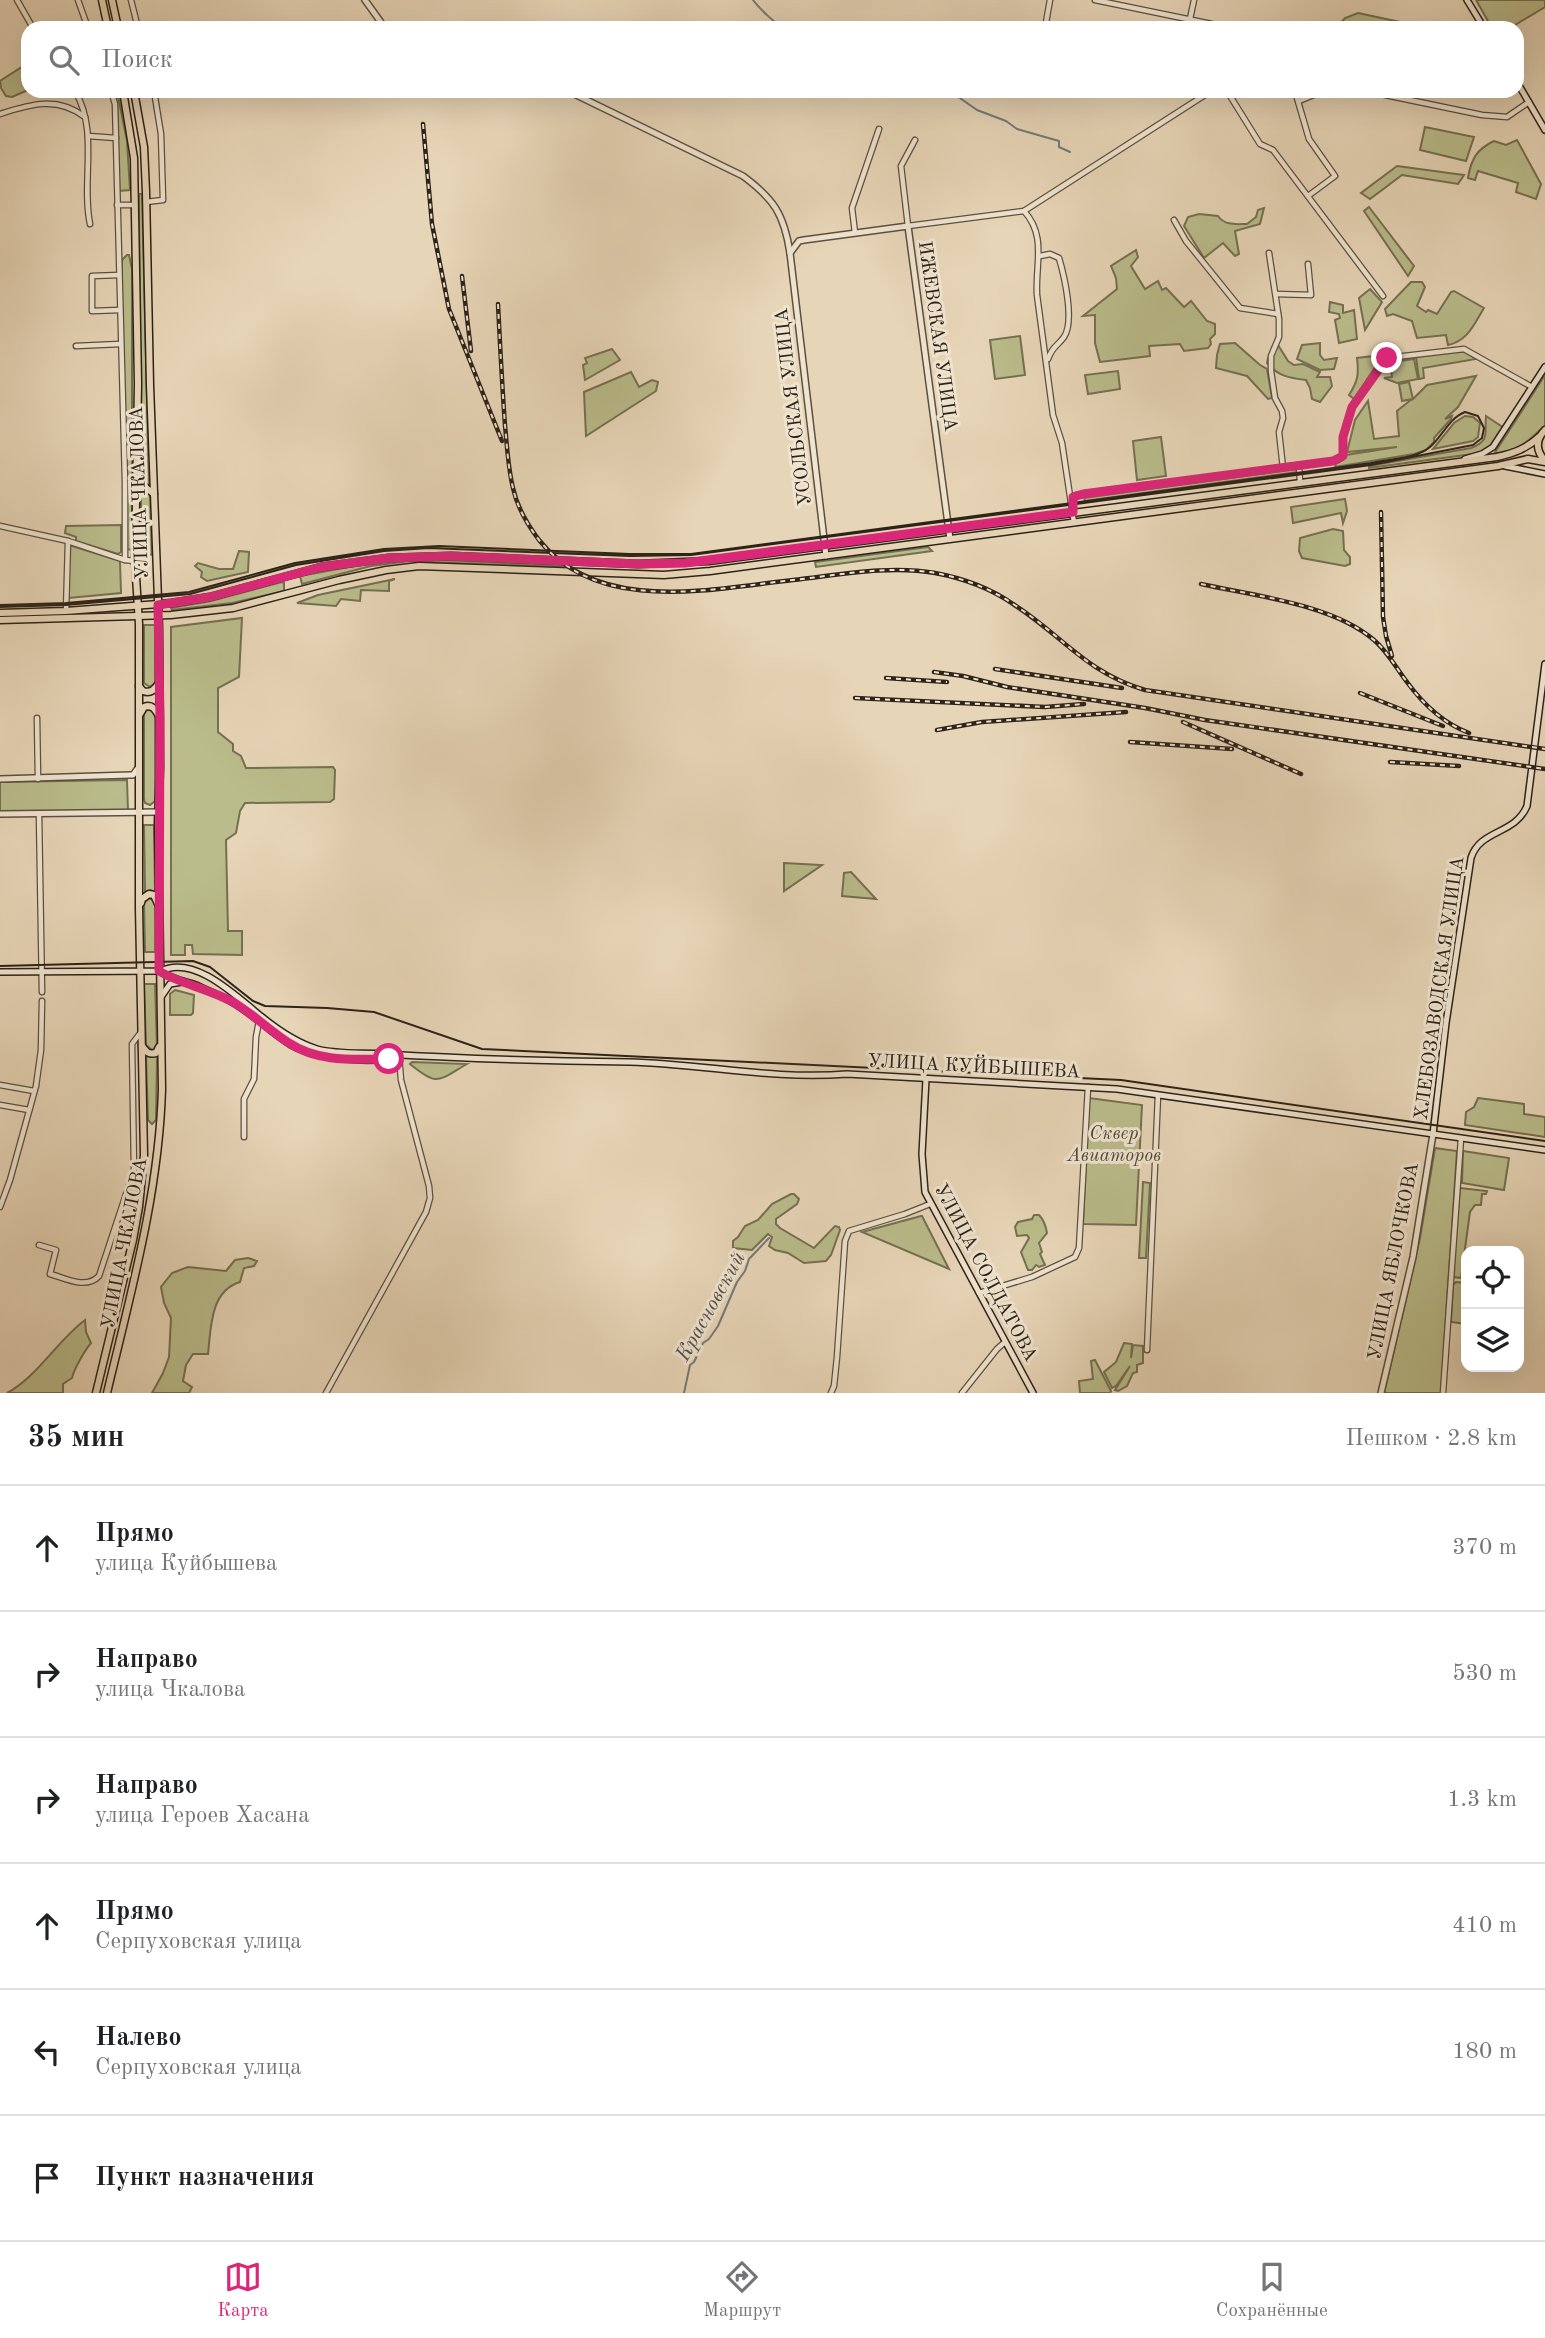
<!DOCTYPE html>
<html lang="ru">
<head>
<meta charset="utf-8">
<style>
	:root { --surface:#fff; --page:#f6f6f6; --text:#202124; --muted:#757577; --line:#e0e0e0; --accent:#db2777 }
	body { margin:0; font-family:"Old Standard TT",serif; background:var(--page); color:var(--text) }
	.controls { position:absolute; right:21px; bottom:21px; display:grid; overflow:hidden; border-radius:14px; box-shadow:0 7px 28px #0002 }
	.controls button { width:63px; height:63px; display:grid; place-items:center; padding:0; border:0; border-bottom:2px solid var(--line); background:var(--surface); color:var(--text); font:35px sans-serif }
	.stop { position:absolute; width:21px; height:21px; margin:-16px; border:5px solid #db2777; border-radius:50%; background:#fff }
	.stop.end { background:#db2777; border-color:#fff; box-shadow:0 2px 7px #0008 }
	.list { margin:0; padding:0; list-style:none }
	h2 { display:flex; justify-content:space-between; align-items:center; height:91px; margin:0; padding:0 28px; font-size:30px }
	h2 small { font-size:23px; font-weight:400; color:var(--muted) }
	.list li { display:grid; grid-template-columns:46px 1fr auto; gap:21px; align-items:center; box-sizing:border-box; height:126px; padding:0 28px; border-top:2px solid var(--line) }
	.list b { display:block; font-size:26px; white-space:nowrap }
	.list p { margin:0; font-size:23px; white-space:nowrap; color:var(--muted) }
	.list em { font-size:23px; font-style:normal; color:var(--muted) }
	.icon { flex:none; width:38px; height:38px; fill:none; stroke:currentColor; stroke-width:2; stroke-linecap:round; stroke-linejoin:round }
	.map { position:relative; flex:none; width:1545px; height:1393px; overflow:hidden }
	.search { position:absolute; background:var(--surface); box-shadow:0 7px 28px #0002; left:21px; right:21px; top:21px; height:77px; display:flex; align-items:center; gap:18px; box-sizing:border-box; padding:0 24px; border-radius:21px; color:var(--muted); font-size:26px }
	.sheet { height:847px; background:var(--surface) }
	nav { display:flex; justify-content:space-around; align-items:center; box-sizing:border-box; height:98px; border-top:2px solid var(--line); background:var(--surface); font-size:19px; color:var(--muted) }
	nav a { display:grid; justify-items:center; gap:4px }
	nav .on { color:var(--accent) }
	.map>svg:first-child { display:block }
	.green { fill:#babc8b; stroke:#747052; stroke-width:2 }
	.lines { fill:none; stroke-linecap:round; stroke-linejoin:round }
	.stream { stroke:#717b7a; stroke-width:2 }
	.minor-casing { stroke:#5c5040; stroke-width:7 }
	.tertiary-casing { stroke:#5c5040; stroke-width:8 }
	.secondary-casing { stroke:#2d2319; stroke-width:8 }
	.primary-casing { stroke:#2d2319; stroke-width:9 }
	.minor { stroke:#efe4d0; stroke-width:4.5 }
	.tertiary { stroke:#efe4d0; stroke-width:5 }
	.secondary { stroke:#efe4d0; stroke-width:5 }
	.primary { stroke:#e7d5b7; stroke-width:6 }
	.tram { stroke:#2d2319; stroke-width:2 }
	.rail-casing { stroke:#2d2319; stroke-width:4.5 }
	.rail { stroke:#efe4d0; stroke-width:2; stroke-dasharray:5; stroke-linecap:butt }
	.route { stroke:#db2777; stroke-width:9 }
	.labels { text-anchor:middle; stroke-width:6; stroke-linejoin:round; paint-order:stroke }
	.street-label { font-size:19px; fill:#2d2319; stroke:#efe4d0 }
	.park-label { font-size:19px; font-style:italic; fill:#504936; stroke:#efe4d0 }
	.water-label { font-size:21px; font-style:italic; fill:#4f4f4a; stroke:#efe4d0 }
</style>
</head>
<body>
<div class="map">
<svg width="1545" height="1393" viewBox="0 0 1545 1393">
	<rect width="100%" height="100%" fill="#e7d5b7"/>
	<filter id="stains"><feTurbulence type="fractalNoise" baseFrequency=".00286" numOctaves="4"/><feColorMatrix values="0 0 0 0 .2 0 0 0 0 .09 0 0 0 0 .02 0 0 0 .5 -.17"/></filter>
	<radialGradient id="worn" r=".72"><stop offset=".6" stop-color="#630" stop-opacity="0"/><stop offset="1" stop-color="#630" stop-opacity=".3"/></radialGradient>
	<g class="green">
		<polygon points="1476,0 1545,0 1545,7 1510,28 1492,28"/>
		<polygon points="1358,13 1428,28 1336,28 1345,18"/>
		<polygon points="28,63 28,90 12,97 6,96 1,88 0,81"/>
		<polygon points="112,91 117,91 127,141 130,190 119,191 117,109"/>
		<polygon points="1425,127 1474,137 1466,161 1420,150"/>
		<path d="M1517,140l24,44 -5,15 -20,-7 2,-9 -40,-12 -3,9 -7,-2c3,-19 9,-29 26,-37l12,4z"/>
		<polygon points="1397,166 1464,175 1458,184 1402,175 1370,199 1361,193"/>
		<polygon points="139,194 142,194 149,484 141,484"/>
		<polygon points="1369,207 1414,266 1408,276 1364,211"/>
		<path d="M1264,208l-4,16 -25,7 4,23 -4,2 -12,-13 -19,15 -20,-32 4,-9 11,-3 19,2c7,10 18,8 29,8l9,-7 2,-7z"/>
		<polygon points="1136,250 1138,257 1131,266 1145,289 1158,281 1162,290 1166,288 1184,307 1191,301 1207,321 1215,324 1215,334 1210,339 1211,344 1208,348 1184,351 1180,344 1149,346 1150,356 1100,362 1095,343 1095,315 1083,316 1117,289 1116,278 1111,266"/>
		<polygon points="127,255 129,255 132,269 132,550 127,549 120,275 122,274 122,260"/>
		<path d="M1411,282h11l3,5 -8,19 9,6 2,-2 9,4 14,-22 3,-1 30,17c-10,16 -16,33 -36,37l-2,-10 -29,3 -5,-17 -19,-7 -6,2 -2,-7z"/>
		<polygon points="1370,289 1382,302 1365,330 1359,298"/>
		<polygon points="1330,302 1343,305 1343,313 1354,310 1357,339 1339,343 1335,320 1340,318 1339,314 1329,312"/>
		<polygon points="1020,336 1025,375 995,379 990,340"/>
		<polygon points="1235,343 1260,365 1267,369 1272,398 1268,399 1247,376 1216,368 1217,355 1220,344"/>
		<polygon points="1320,343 1320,355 1324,360 1337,358 1334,369 1320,370 1297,359 1302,345"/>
		<path d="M1278,345l10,16 6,4 9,-1 17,8 -3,5h13l2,9 -12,16 -8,-3 -2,-11 -4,-8c-17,-2 -28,-4 -39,-17l1,-5z"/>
		<polygon points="612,349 620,360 585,380 583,365 587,363 585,358"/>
		<polygon points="1452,351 1467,352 1476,359 1423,368 1424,378 1419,379 1416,357"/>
		<path d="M1383,355l-29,44 -5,-4c9,-14 10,-21 8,-37z"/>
		<polygon points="1414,359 1418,379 1397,383 1384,378 1392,377 1391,369 1383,369 1387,363"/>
		<polygon points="1118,371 1120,389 1088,394 1085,375"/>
		<polygon points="631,372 639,387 652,380 658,382 656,391 586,436 584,392"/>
		<path d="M1545,375v51c-20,17 -23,24 -51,28z"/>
		<polygon points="1476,376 1458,407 1445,419 1452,416 1451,419 1434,438 1434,442 1426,450 1414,454 1335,467 1336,463 1343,460 1346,455 1397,447 1347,452 1355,420 1368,401 1374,439 1399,436 1397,411 1412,399 1402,401 1399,384 1409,382 1413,399 1427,385"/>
		<polygon points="1465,416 1473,417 1480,423 1478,437 1473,441 1433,449 1454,423"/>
		<path d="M1486,416l18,12 -13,18 -11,7 -111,15v-2l102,-18c20,-8 13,-15 15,-32z"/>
		<polygon points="1161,437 1166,476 1137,480 1133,441"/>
		<polygon points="1295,469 1298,472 1085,501 1084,498"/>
		<polygon points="145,491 150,494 152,555 141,552 141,494"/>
		<polygon points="1345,499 1347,511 1343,523 1341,513 1293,523 1291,507"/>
		<polygon points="121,525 121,552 118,554 76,541 76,537 65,533 66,526"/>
		<polygon points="1333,529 1343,531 1344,550 1350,557 1350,564 1345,566 1302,558 1299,551 1300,538"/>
		<polygon points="69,545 120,561 121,593 69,598"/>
		<polygon points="928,547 932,551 816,567 815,562"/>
		<polygon points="239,551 249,552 248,572 207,581 201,577 202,572 195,566 198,563 219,569 233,569"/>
		<polygon points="421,559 566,566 568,568 410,561 371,566 302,584 300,576 377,562"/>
		<polygon points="395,579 389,581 389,591 361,590 360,601 341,599 336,606 297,603 318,595"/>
		<polygon points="282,582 284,583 284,591 232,603 172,610 171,608 211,601"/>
		<polygon points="242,618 239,677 218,688 218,732 233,744 233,751 241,756 246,768 333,767 335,770 334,799 330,802 245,803 240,811 236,833 226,840 228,931 242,931 242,955 193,954 192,945 185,945 185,955 171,955 171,627"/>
		<polygon points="144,625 155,625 155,683 150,687 144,683"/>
		<polygon points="151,709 155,713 155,801 150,805 145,803 144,799 144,714 147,710"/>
		<polygon points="127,780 128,811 0,813 0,782"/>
		<polygon points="144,825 154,825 155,892 150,890 145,892"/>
		<polygon points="784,863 822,865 784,891"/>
		<polygon points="851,872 876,899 842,896 844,873"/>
		<polygon points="149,898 155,902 155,952 145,952 144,903"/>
		<polygon points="144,984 155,984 157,1047 152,1050 146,1045"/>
		<polygon points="175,990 194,995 193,1013 191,1015 170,1015 170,994"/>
		<polygon points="146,1056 157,1057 156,1120 152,1124 148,1120"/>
		<path d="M412,1062l55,2c-30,17 -29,23 -57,0z"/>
		<polygon points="1089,1098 1142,1105 1136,1225 1083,1224"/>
		<polygon points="1478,1098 1524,1104 1524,1114 1545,1117 1545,1137 1465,1125 1466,1112 1474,1107"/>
		<polygon points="1435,1148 1457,1151 1441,1393 1384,1393 1420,1238"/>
		<polygon points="1463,1151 1509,1158 1504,1190 1462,1183"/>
		<polygon points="1143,1182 1150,1183 1146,1258 1139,1258"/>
		<polygon points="1460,1188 1487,1191 1486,1194 1482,1194 1481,1205 1475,1205 1470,1212 1461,1278 1454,1277 1453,1275"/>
		<polygon points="791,1194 794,1194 799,1199 797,1204 776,1219 776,1224 780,1228 814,1248 835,1226 839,1227 840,1230 831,1255 826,1261 804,1263 788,1253 775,1250 769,1246 772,1237 768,1234 752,1250 733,1248 733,1241 738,1237 745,1226 758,1220 772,1204"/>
		<path d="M1034,1215h5c4,4 7,12 8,18l-8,10 3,9 -2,2 5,11 -6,2 -3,-2 -4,5h-4l-7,-18 8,-14 -2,-3 -10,1 -2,-9 3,-5 14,-3z"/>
		<polygon points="922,1216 949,1269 862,1232 921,1216"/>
		<path d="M248,1258l9,3 -3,5 -10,2 -4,14c-30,9 -29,46 -32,72h-15l-7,11 -3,16 9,6 -3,6h-37l11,-20 6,-16 2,-39 -7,-15 -3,-16 11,-14 16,-6 38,4 9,-11z"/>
		<polygon points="1456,1282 1466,1283 1466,1324 1451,1322 1453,1285"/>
		<path d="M85,1320l1,12 5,11c-6,7 -17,26 -19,35l-9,6v9h-56c31,-17 50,-52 78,-73z"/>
		<polygon points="1124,1343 1132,1344 1131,1358 1133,1345 1143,1346 1143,1363 1137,1365 1137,1372 1133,1373 1127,1386 1118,1391 1115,1390 1130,1366 1116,1386 1112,1388 1104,1372 1116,1362"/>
		<polygon points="1095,1360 1111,1391 1110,1393 1080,1393 1079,1381 1093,1379 1091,1361"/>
	</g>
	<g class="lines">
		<g class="stream">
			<path d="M753,0c6,8 23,25 32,28"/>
			<polyline points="944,91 957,96 977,110 1006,121 1017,129 1059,141 1059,147 1070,152"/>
			<polyline points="684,1393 690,1365 694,1362 703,1343 709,1339 718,1326 737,1282 745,1271 749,1259 769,1238"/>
		</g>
		<defs>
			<g id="minor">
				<polyline points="17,0 33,28"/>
				<polyline points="78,0 88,28"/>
				<polyline points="131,0 138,28"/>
				<polyline points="1095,0 1231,28"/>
				<polyline points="1190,19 1194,0"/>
				<polyline points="1045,28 1050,0"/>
				<path d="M75,91c24,40 6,89 15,133"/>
				<polyline points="111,91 115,104 125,482 125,560"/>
				<polyline points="1227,91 1260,144 1273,150 1383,296"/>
				<polyline points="1295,91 1309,139 1335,176 1308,196"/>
				<polyline points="1366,91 1482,115 1507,117 1529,102"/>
				<polyline points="1299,101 1323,91"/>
				<path d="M0,114c31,-10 57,-18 85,3"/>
				<polyline points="88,136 116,138"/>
				<polyline points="915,140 901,166 908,226 1024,211 1211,91"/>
				<polyline points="146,202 163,200 161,134 154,91"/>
				<polyline points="117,205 135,205"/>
				<path d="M1024,211c23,25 11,54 13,84l16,120 9,28 12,80"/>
				<polyline points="1174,220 1186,241 1240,308 1278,314"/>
				<polyline points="855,233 852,208 879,129"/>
				<polyline points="1269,253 1279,319 1279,337 1271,356 1271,371 1275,398 1282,411 1283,418 1279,432 1283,468"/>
				<path d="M1040,256l10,-2 9,4c5,17 16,63 5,79 -7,10 -11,8 -16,22"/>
				<polyline points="119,275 92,276 92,311 120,310"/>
				<polyline points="1276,294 1311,295 1308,264"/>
				<polyline points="76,346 120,344"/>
				<polyline points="1299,466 1300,482"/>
				<polyline points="1072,500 1076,495 1083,494 1338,460 1343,456 1343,437 1352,407 1387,358 1464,349 1532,387"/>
				<polyline points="0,526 68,541 125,560 135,561"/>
				<polyline points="66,611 68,541"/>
				<polyline points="37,718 38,779"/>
				<polyline points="39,814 42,992"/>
				<polyline points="0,1085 34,1091"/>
				<polyline points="0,1105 29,1110"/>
				<polyline points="244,1137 244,1099 254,1079 256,1037 259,1021"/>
				<polyline points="0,1207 10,1180 36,1086 41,1050 42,1001"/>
				<path d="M39,1245l17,5 -6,24c15,4 36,16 49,2l35,-106 -2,-126 9,-12"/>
				<polyline points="979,1293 1032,1277 1075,1257 1079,1248 1088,1087"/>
				<polyline points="1147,1350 1158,1095"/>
				<polyline points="326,1393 426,1212 430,1198 429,1186 401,1080 399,1056"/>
				<polyline points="831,1393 834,1386 837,1357 845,1241 849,1231 905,1214 930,1204"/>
				<polyline points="962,1393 997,1349 1005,1342"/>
				<polyline points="1443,1393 1461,1138"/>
			</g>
			<g id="tertiary">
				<polyline points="365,0 385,28"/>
				<path d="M568,91l175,85c31,23 41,38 47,77l36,303"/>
				<polyline points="790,253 799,241 804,240 908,226 950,539"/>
				<polyline points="0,779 130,775 133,775 138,768"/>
				<polyline points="0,814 158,812"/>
				<polyline points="1381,1393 1413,1257 1433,1134"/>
			</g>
			<g id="secondary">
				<polyline points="1467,0 1484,28"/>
				<polyline points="1517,82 1545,130"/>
				<polyline points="1465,459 1482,454 1493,447 1545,367"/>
				<polyline points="1505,466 1545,474"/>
				<path d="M161,971c9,8 24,10 35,14 11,5 23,10 34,16 22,12 40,31 61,44 25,14 79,19 106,12"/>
				<path d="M0,972l161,-1c34,-17 77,27 101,46 16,13 36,26 55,32 23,6 46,3 69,5 81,5 163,7 244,8 73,2 144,18 217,12l270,15 428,61"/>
				<polyline points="161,997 170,984 182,982"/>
				<polyline points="926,1079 922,1154 925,1192 1033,1393"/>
				<path d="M1433,1134l13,-111 25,-165c9,-29 44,-23 56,-52l18,-142"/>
			</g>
			<g id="primary">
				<polyline points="102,0 108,28"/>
				<polyline points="112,0 118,28"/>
				<path d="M1545,430c-10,10 -9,21 0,31"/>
				<polyline points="137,494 145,487 154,494"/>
				<path d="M0,613l66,-2 106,-8 38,-6 111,-30 68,-9 62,-2 187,8 71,-3 788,-104c17,-4 29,-8 42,-20"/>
				<polyline points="0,620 171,615 233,608 339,580 386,570 419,566 664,575 710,571 1498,466 1528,459 1545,462"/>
				<path d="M139,686l4,5c8,3 12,-2 16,-8"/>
				<path d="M140,714l4,-7c8,-3 11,2 15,9"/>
				<polyline points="141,903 142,899 149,894 154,895 158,904"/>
				<path d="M142,1046c4,6 7,9 14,7l3,-6"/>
				<polyline points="96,1393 133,1240 139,1207 144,1155 139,908 139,624 135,561 138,384 134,158 123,91"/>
				<path d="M107,1393c24,-101 52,-200 55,-304l-4,-267 2,-55 -1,-140 -9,-242 -4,-193 -2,-45 -10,-56"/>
			</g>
		</defs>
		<use href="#minor" class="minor-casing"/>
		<use href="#tertiary" class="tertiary-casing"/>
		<use href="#secondary" class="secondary-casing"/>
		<use href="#primary" class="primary-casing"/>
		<use href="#minor" class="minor"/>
		<use href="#tertiary" class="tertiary"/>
		<use href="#secondary" class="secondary"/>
		<use href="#primary" class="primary"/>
		<g class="tram">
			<path d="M0,605l66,-2 123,-11 106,-29 89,-14 55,-3 191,8h61l680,-91c17,-4 45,-4 59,-16 12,-10 19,-29 35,-35l13,4 6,12 -2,10 -9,7 -102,20 -680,90 -61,1 -201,-8 -45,3 -88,14 -106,29 -124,11 -66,2"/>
			<polyline points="0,966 193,961 210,967 253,1001 265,1006 327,1008 374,1012 482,1049 1121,1080 1545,1141"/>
		</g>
		<defs>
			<g id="rail">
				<polyline points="423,124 432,224 449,309 502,441"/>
				<polyline points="462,276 471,351"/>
				<path d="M498,304c2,40 4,81 7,121 2,21 3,43 8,63 4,19 14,36 26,52 60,75 171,49 254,40 46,-5 96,-15 142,-7 27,5 55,15 78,31 49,31 72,68 132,86l400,59"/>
				<polyline points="1381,512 1383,617 1386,636 1392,656"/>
				<path d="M1201,584c54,12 131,20 173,56 14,12 22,28 33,42 16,22 36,41 62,51"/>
				<polyline points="995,669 1122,688"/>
				<polyline points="934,672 963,676 1007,687 1145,708 1205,720 1545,769"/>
				<polyline points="886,678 947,682"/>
				<polyline points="1360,693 1443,726"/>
				<polyline points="855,698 1045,707 1084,704"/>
				<polyline points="1183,722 1301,774"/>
				<polyline points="937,730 982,722 1126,712"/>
				<polyline points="1130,742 1232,749"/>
				<polyline points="1390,762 1459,766"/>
			</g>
		</defs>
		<use href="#rail" class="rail-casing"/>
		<use href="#rail" class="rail"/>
	</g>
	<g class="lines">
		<path class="route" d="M389,1059c-33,0 -70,4 -100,-16 -19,-12 -36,-29 -56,-41 -24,-13 -52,-18 -74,-31l1,-254 -2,-112 52,-8 111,-30 68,-9 62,-2 187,8 47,-1 388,-51v-15l10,-3 250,-33 10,-5v-19l9,-30 35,-49"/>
	</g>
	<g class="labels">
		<g class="street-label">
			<text transform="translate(939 336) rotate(82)" y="7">ИЖЕВСКАЯ УЛИЦА</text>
			<text transform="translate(792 407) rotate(-97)" y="7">УСОЛЬСКАЯ УЛИЦА</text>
			<text transform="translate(138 493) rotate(-92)" y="7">УЛИЦА ЧКАЛОВА</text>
			<text transform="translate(1438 988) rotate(-82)" y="7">ХЛЕБОЗАВОДСКАЯ УЛИЦА</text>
			<text transform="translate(974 1065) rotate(3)" y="7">УЛИЦА КУЙБЫШЕВА</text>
			<text transform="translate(123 1243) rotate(-79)" y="7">УЛИЦА ЧКАЛОВА</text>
			<text transform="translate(1392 1261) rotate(-79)" y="7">УЛИЦА ЯБЛОЧКОВА</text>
			<text transform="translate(987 1272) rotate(62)" y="7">УЛИЦА СОЛДАТОВА</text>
		</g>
		<g class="park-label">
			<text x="1114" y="1139">Сквер<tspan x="1114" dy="22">Авиаторов</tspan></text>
		</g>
		<g class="water-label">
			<text transform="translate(710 1306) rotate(-61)" y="7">Красновский</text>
		</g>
	</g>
	<rect width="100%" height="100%" filter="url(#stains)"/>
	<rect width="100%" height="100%" fill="url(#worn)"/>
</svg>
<div class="controls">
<button><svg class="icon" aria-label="locate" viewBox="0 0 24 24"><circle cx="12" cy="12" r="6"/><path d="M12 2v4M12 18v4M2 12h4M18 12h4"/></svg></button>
<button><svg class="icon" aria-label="layers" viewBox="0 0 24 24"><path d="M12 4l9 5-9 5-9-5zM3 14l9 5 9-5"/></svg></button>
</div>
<div class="stop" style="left:389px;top:1059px"></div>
<div class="stop end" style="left:1387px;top:358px"></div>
<div class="search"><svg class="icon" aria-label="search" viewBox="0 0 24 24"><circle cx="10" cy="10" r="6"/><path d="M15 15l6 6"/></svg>Поиск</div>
</div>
<section class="sheet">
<h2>35 мин<small>Пешком · 2.8 km</small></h2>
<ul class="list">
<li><svg class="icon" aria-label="ahead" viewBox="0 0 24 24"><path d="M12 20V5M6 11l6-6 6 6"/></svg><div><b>Прямо</b><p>улица Куйбышева</p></div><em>370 m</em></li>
<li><svg class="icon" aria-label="right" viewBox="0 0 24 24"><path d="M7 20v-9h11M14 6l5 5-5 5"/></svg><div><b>Направо</b><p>улица Чкалова</p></div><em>530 m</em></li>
<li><svg class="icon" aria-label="right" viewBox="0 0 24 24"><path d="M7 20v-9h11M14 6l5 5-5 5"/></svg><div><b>Направо</b><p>улица Героев Хасана</p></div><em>1.3 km</em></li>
<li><svg class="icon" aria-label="ahead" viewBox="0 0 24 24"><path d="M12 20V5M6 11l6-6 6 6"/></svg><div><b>Прямо</b><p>Серпуховская улица</p></div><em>410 m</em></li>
<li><svg class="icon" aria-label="left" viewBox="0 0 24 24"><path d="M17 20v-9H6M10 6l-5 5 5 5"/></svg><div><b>Налево</b><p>Серпуховская улица</p></div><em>180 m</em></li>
<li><svg class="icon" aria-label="arrive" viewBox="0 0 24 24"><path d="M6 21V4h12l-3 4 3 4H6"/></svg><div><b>Пункт назначения</b></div></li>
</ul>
</section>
<nav>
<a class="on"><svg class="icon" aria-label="map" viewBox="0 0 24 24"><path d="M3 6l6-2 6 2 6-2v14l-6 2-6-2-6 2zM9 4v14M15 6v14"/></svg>Карта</a>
<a><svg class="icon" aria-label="directions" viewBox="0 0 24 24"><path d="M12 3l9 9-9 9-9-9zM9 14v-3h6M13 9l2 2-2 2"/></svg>Маршрут</a>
<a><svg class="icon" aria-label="saved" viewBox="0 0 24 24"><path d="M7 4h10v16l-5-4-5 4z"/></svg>Сохранённые</a>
</nav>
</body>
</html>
